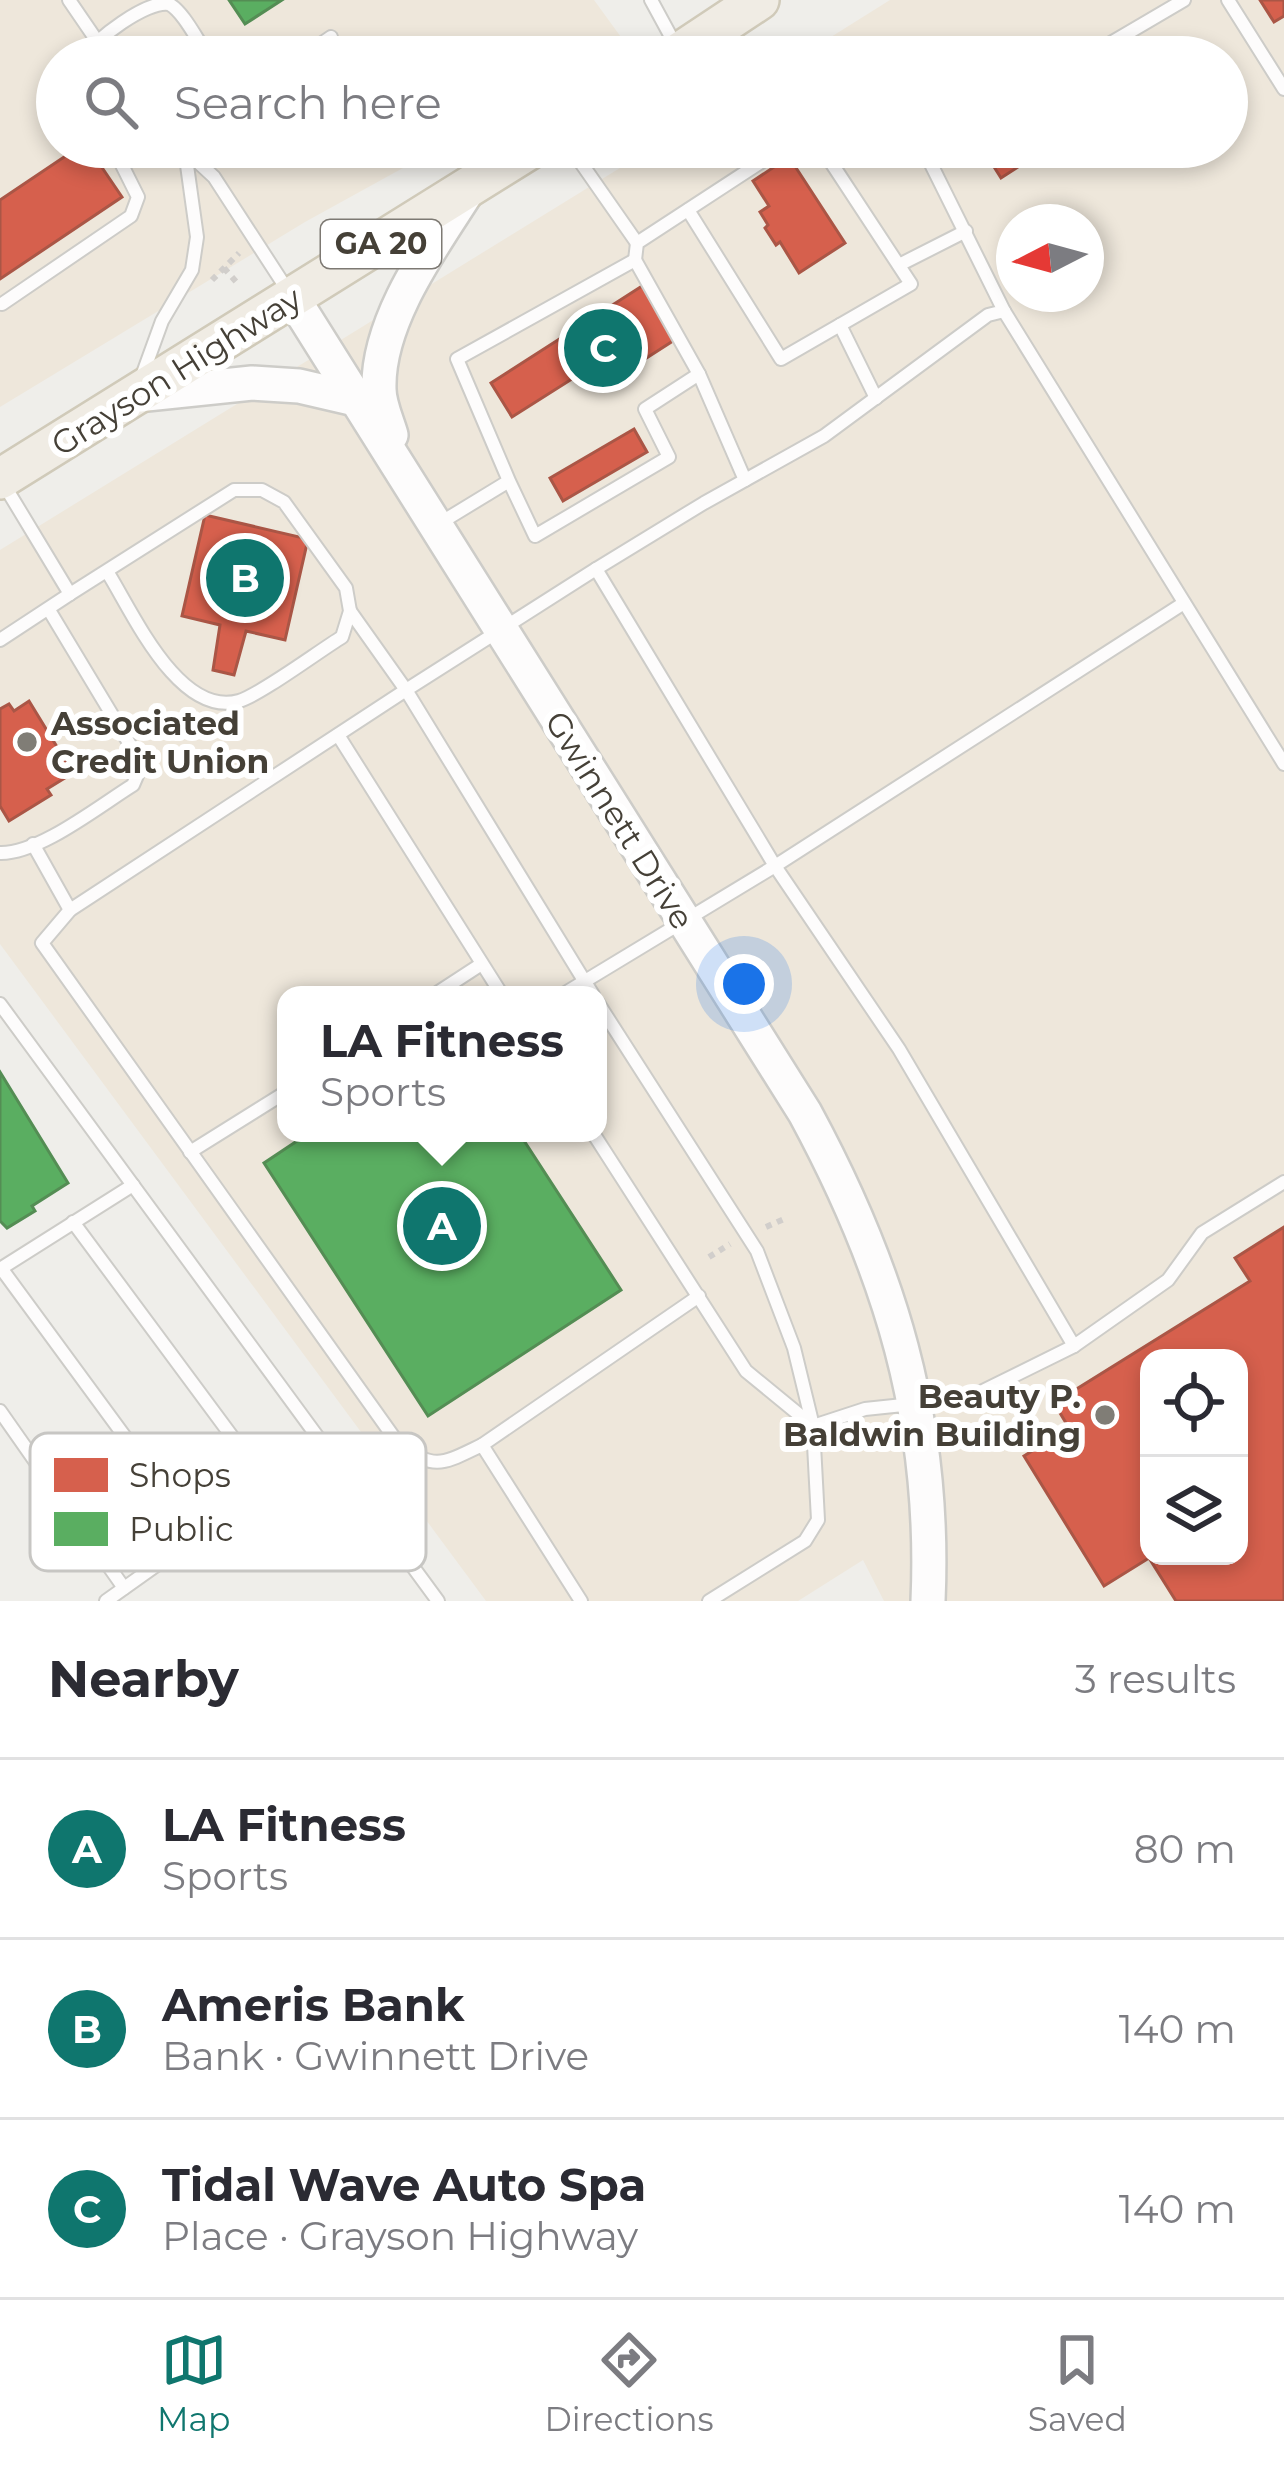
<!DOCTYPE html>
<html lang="en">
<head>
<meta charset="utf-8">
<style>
	:root { --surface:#fff; --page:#f2f2f3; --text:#2b2b33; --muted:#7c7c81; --line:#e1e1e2; --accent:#0f766e }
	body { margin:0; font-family:Montserrat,sans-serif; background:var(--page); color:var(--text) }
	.controls { position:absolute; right:36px; bottom:36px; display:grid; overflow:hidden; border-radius:24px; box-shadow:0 6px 18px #0003 }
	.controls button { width:108px; height:108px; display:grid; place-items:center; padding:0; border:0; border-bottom:3px solid var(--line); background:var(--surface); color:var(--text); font:60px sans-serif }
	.compass { position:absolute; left:996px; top:204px; width:108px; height:108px; border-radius:50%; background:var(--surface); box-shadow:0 6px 18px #0003; rotate:264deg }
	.you { position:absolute; left:744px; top:984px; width:42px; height:42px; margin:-30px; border:9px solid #fff; border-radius:50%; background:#1a73e8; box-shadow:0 0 0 18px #1a73e833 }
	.badge { display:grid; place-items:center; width:78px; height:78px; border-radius:50%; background:var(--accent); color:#fff; font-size:39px; font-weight:700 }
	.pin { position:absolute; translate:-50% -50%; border:6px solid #fff; box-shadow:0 3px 12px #0006 }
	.popup { position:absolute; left:277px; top:986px; width:330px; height:156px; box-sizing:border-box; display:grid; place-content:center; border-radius:24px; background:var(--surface); filter:drop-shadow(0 3px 9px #0005); font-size:39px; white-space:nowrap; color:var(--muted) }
	.popup b { font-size:45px; color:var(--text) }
	.popup::after { content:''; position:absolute; left:50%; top:100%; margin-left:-24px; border:24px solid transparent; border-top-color:var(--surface) }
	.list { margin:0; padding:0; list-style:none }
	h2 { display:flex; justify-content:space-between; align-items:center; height:156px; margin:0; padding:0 48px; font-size:51px }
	h2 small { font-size:39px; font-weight:400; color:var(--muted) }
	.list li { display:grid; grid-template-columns:78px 1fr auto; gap:36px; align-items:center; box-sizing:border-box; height:180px; padding:0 48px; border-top:3px solid var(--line) }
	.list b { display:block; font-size:45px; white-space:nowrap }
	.list p { margin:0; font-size:39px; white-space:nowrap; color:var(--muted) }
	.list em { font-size:39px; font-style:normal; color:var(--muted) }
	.icon { flex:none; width:66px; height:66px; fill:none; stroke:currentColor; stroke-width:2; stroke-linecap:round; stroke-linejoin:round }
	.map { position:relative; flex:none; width:1284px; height:1601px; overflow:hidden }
	.search { position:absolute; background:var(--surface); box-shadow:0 6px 18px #0003; left:36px; right:36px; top:36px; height:132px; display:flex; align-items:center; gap:30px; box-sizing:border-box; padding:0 42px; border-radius:66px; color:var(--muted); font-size:45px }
	.sheet { height:696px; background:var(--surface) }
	nav { display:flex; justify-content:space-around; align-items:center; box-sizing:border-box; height:168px; border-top:3px solid var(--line); background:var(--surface); font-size:33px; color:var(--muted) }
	nav a { display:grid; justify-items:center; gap:6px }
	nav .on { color:var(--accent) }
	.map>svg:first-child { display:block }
	.commercial { fill:#eee7db; fill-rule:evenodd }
	.shops { fill:#d6604d; stroke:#aa5646; stroke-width:3; fill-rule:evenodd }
	.public { fill:#5aae61; stroke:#548d54; stroke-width:3 }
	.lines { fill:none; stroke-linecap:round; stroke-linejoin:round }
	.service-casing { stroke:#cdccc8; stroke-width:16 }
	.tertiary-casing { stroke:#cdccc8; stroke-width:38 }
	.primary-casing { stroke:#d0cab9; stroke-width:44 }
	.path { stroke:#d1cecb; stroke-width:6; stroke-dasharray:6 6; stroke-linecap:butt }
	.service { stroke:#fdfcfc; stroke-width:12 }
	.tertiary { stroke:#fdfcfc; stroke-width:33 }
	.primary { stroke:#f0ece4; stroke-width:39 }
	.poi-dot { fill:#807d76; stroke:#fff; stroke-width:4.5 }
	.labels { text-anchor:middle; stroke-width:12; stroke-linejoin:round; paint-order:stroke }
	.shield { fill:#fff; stroke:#7d7973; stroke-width:3 }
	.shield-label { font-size:30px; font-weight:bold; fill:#454037 }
	.street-label { font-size:33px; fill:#454037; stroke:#fff }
	.poi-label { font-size:33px; font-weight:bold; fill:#454037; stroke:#fff; text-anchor:start }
	.key { fill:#fff; stroke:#c7c6c3; stroke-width:3 }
	.key-label { font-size:33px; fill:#454037 }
</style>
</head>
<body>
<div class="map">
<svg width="1284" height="1601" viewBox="0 0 1284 1601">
	<rect width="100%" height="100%" fill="#efeeea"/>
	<g class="commercial">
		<polygon points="0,0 594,0 626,44 604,57 57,57 57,147 441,147 305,222 0,407"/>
		<path d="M890,0h394v1601h-400l-21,-41 -65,41h-312l-486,-657v-394l654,-403h573v-90h-428zM1014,222h72v72h-72zM286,995h312v138h-312zM1149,1358h90v198h-90z"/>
	</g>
	<g class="shops">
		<polygon points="1260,0 1284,0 1284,16 1274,22"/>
		<polygon points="79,147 88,147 122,197 0,279 0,200"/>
		<polygon points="990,147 1049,147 1001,178 984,151"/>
		<polygon points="789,157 845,243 799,273 780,242 776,245 765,228 768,225 760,212 769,206 753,181"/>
		<polygon points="642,286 676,339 617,377 605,358 512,417 491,383"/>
		<polygon points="634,429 647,452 563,501 550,478"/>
		<polygon points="205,515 308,539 285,640 246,631 234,675 213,670 220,625 182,616"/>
		<polygon points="29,701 73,773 47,789 51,795 9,821 0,806 0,709 9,704 14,711"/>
		<path d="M1284,1227v374h-108l-27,-43 -45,28 -80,-130 45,-28 -15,-25 196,-122 -15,-23zM1149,1358h90v198h-90z"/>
	</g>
	<g class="public">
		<polygon points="229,0 282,0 245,24"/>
		<polygon points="0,1072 68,1183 32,1206 35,1211 7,1228 0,1221"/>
		<polygon points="309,1133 519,1133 621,1290 428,1416 264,1163"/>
	</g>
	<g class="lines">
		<defs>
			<g id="service">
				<polyline points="69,0 108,57"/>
				<polyline points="651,0 676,46"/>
				<polyline points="1228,0 1284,89"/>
				<path d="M84,57c10,-17 63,-57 85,-53 15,8 29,38 40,53"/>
				<polyline points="302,57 331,37"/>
				<polyline points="1087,57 1184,0"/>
				<polyline points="112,147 118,157 133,147"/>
				<polyline points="570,147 637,243"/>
				<polyline points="186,151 214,177 290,294"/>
				<polyline points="688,210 781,359 911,284 821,147"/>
				<polyline points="635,260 637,243 784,147"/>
				<polyline points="899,265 966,231"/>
				<polyline points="2,304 131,216 138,197 118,157"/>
				<polyline points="1004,311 1284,764"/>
				<polyline points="840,325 876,398"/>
				<polyline points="699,374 745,480"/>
				<polyline points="142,376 162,321 192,270 197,237 185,151"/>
				<path d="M3,483l67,111 164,-104h28l22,12 62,86 4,23 -8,26c-23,14 -82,58 -103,64 -60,17 -106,-88 -131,-128"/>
				<polyline points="440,523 509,481 535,536 669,457 645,409 699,374 635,260 457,359 509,481"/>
				<polyline points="350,611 406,690 596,569"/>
				<polyline points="0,640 70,594"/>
				<polyline points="338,735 502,995"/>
				<polyline points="33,844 70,910"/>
				<path d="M0,853c39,1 99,-47 133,-68l6,-14 -7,-23 -83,-138"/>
				<polyline points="434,995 480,965"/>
				<polyline points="562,995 775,866 596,569 704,503 824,436 988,315 1004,311 925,152 934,147"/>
				<polyline points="598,1003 757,1251 794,1348 813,1426 865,1409 951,1400 981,1392 1074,1346 1168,1280 1202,1233 1284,1182"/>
				<polyline points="0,1004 438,1601"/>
				<polyline points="593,1133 746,1371 813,1426 818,1520 805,1541 709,1601"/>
				<polyline points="190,1152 286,1092"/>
				<polyline points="73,1222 268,1485"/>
				<polyline points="1,1268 197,1535"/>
				<polyline points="0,1269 133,1185"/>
				<polyline points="1074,1346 899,1049 775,866 1184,603"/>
				<polyline points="0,1411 124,1588"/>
				<polyline points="482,1445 699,1296"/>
				<polyline points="106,1601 324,1446"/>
				<path d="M581,1601l-99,-156c-38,18 -46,26 -82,1l-358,-503 28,-33 336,-220 187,305"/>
			</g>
			<g id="tertiary">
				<path d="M294,300l511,813c85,157 131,307 123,488"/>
				<polyline points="137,395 252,383 299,386 355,399"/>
				<path d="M391,435c-4,-14 -12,-31 -12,-46 -2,-69 54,-144 89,-199"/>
			</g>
			<g id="primary">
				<polyline points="673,57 759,0"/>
				<polyline points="0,479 533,147"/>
			</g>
		</defs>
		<use href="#service" class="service-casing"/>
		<use href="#tertiary" class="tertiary-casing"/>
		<use href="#primary" class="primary-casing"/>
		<g class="path">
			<polyline points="224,268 238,284"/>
			<polyline points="212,280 239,253"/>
			<polyline points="766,1227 784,1219"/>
			<polyline points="709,1257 730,1244"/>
		</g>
		<use href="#service" class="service"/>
		<use href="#tertiary" class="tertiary"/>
		<use href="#primary" class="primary"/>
	</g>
	<g class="poi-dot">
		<circle cx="27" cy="742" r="12"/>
		<circle cx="1105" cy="1415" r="12"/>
	</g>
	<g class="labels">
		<rect class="shield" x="321" y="220" width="120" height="48" rx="9"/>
		<g class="shield-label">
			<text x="381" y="254">GA 20</text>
		</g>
		<g class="street-label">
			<text transform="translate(176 371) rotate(-32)" y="12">Grayson Highway</text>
			<text transform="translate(620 820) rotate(58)" y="12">Gwinnett Drive</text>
		</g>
		<g class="poi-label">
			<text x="51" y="735">Associated<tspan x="51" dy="38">Credit Union</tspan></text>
			<text x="1081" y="1408" text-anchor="end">Beauty P.<tspan x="1081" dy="38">Baldwin Building</tspan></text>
		</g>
	</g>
	<rect x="30" y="1433" width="396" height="138" rx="18" class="key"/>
	<rect x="54" y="1458" width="54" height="34" fill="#d6604d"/>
	<rect x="54" y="1512" width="54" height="34" fill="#5aae61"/>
	<g class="key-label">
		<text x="129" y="1487">Shops</text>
		<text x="129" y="1541">Public</text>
	</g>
</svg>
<div class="controls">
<button><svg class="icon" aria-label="locate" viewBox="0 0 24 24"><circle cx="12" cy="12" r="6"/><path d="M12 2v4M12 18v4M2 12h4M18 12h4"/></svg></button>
<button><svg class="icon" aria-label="layers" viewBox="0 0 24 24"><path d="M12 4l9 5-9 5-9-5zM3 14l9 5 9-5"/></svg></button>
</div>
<svg class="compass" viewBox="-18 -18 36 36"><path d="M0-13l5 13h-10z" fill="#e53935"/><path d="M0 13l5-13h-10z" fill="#7c7c81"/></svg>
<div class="you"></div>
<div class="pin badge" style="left:442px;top:1226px">A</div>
<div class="popup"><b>LA Fitness</b>Sports</div>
<div class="pin badge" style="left:245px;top:578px">B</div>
<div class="pin badge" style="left:603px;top:348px">C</div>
<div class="search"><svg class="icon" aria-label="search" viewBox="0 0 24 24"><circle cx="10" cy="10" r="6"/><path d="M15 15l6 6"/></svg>Search here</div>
</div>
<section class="sheet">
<h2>Nearby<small>3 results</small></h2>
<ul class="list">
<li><span class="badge">A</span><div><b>LA Fitness</b><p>Sports</p></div><em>80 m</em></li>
<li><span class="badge">B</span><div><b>Ameris Bank</b><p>Bank · Gwinnett Drive</p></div><em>140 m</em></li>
<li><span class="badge">C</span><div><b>Tidal Wave Auto Spa</b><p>Place · Grayson Highway</p></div><em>140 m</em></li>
</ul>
</section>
<nav>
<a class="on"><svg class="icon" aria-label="map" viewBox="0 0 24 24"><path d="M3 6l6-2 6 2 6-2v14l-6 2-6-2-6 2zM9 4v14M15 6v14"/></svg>Map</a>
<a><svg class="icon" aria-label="directions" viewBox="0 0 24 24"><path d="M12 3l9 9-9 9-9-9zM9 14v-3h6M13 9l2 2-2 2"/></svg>Directions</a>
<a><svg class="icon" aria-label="saved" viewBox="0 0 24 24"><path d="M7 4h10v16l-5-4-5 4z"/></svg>Saved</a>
</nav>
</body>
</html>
